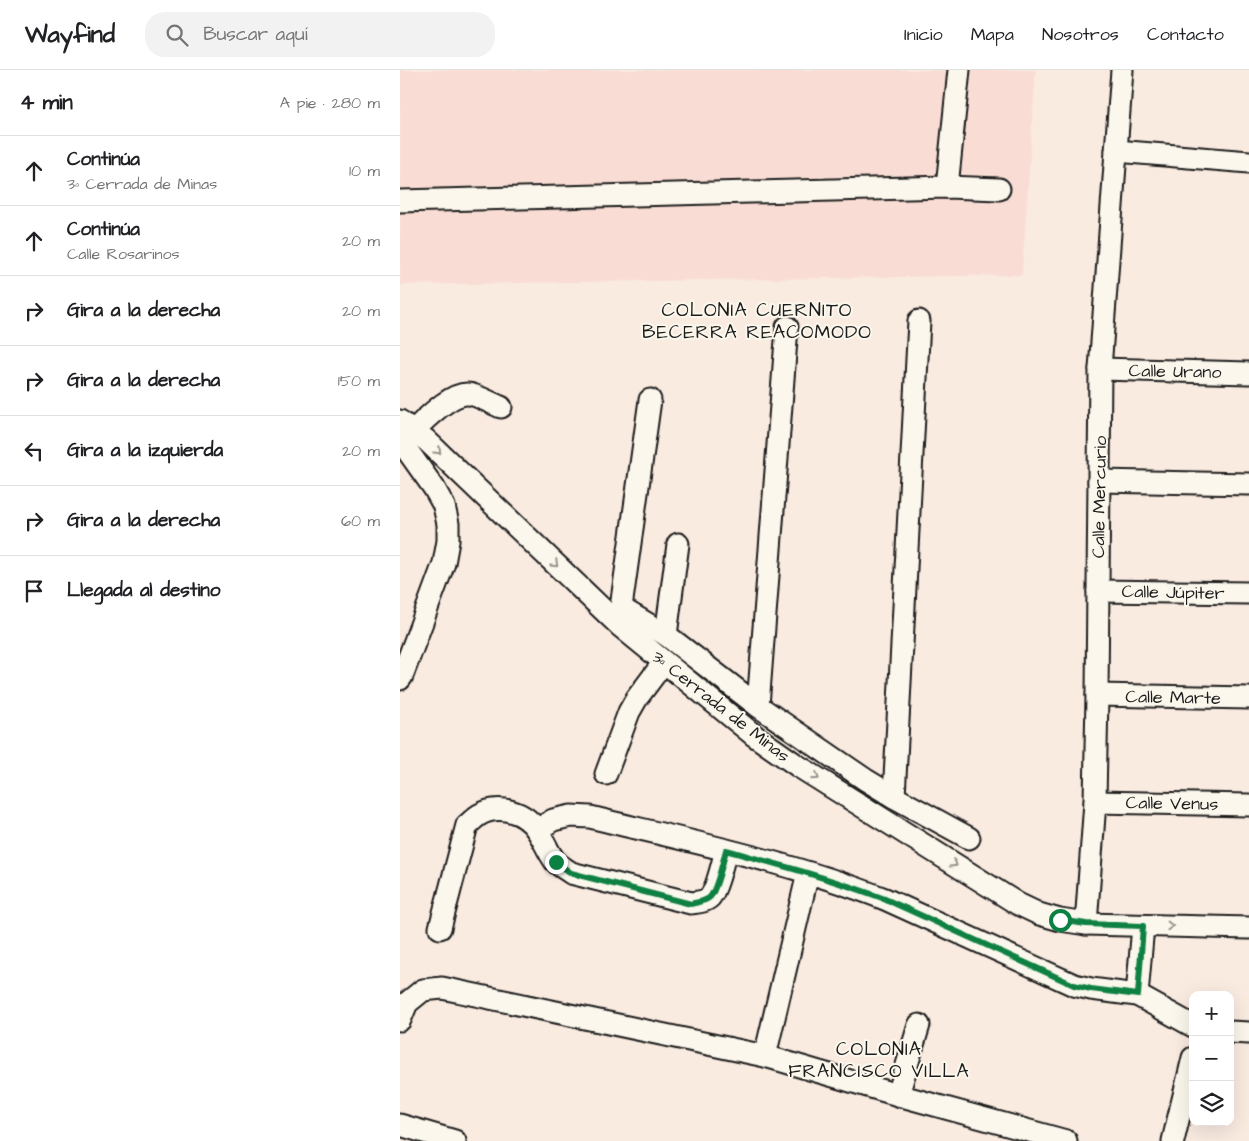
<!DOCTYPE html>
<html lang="es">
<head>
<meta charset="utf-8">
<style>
	:root { --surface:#fff; --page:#f2f2f2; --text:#202124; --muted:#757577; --line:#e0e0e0 }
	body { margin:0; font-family:"Architects Daughter",sans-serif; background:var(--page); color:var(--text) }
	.controls { position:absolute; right:15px; bottom:15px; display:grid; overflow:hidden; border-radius:10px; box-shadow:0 5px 20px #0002 }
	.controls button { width:45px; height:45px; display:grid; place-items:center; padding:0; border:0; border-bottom:1px solid var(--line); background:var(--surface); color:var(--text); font:25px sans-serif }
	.stop { position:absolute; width:15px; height:15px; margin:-11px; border:4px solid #0b8043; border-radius:50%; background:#fff }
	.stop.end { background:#0b8043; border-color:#fff; box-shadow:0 1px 5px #0008 }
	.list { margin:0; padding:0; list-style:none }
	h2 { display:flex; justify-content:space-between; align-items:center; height:65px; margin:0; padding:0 20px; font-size:21px }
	h2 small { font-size:16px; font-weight:400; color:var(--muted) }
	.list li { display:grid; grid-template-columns:32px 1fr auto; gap:15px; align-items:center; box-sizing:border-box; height:70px; padding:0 20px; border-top:1px solid var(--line) }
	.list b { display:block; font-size:19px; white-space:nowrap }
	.list p { margin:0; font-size:16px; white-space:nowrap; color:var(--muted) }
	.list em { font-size:16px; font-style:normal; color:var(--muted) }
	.icon { flex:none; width:28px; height:28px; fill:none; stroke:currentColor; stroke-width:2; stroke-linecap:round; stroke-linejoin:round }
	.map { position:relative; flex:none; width:849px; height:1071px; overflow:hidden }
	header { display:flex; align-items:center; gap:30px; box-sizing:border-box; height:70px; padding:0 25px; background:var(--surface); border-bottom:1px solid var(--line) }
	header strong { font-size:24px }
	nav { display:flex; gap:28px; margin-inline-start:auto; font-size:18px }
	.search { width:350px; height:45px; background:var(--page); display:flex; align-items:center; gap:12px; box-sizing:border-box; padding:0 18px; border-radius:20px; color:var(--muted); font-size:19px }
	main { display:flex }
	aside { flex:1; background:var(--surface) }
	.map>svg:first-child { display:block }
	.built { fill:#f9ddd4 }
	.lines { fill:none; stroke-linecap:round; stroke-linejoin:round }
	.minor-casing { stroke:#1c1c1c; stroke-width:25 }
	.minor { stroke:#fbf7ec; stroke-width:21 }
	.oneway { stroke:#97948e }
	.route { stroke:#0b8043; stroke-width:6 }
	.labels { text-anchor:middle; stroke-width:4; stroke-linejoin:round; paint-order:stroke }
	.street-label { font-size:18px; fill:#1c1c1c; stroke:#fbf7ec }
	.neighbourhood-label { font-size:19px; letter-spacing:1px; fill:#1c1c1c; stroke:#fbf7ec }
</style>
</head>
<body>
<header>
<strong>Wayfind</strong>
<div class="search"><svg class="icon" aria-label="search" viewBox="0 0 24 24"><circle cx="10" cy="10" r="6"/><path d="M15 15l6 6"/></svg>Buscar aquí</div>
<nav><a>Inicio</a><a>Mapa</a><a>Nosotros</a><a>Contacto</a></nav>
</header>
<main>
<aside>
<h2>4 min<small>A pie · 280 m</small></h2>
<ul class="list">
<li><svg class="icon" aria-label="ahead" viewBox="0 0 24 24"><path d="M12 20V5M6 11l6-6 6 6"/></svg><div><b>Continúa</b><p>3ª Cerrada de Minas</p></div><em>10 m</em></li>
<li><svg class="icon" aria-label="ahead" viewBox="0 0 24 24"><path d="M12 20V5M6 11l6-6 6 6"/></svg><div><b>Continúa</b><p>Calle Rosarinos</p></div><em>20 m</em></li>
<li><svg class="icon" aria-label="right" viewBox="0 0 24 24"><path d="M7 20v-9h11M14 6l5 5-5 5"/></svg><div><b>Gira a la derecha</b></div><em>20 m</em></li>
<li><svg class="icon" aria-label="right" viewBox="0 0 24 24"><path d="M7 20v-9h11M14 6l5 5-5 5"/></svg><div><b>Gira a la derecha</b></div><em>150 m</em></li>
<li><svg class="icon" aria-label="left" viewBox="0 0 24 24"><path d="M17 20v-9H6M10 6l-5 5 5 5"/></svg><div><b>Gira a la izquierda</b></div><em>20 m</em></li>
<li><svg class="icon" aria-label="right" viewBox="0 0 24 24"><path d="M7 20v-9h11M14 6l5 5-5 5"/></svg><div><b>Gira a la derecha</b></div><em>60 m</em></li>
<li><svg class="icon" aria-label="arrive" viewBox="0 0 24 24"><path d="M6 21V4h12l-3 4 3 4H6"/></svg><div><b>Llegada al destino</b></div></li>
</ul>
</aside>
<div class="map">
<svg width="849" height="1071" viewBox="0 0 849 1071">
	<rect width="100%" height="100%" fill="#faebe1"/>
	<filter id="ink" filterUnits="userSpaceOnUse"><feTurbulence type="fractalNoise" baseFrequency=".02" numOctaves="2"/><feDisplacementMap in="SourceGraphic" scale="10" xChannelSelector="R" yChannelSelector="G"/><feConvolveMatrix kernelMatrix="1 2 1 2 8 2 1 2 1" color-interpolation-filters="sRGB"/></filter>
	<g filter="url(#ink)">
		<polygon class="built" points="0,0 636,0 622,205 0,215"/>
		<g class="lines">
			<defs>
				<g id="minor">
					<polyline points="716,81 849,92"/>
					<polyline points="547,117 559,0"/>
					<polyline points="0,131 547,117 599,119"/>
					<polyline points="700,299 849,303"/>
					<polyline points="0,351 26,370 219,555 355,666 398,696 618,834 639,844 660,850 686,854 849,858"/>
					<path d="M14,360c12,-11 36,-37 54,-36 7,0 25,10 33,13"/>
					<polyline points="0,370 34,418 44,436 48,454 48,471 44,493 2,606 0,609"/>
					<polyline points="699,411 849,414"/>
					<polyline points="698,521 849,523"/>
					<polyline points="221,538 266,565 358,636 466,710 494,727 569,768"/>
					<polyline points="219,552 250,330"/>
					<polyline points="266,565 278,474"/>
					<polyline points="697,625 849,628"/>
					<polyline points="358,636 387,257"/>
					<polyline points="206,704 229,642 237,628 264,592"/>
					<polyline points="494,727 519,251"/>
					<polyline points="695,732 849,735"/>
					<path d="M137,760l16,-10 18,-4 19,1c99,24 200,45 295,82l189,86 17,4 46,6 6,-69"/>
					<polyline points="686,854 695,732 697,625 700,299 722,0"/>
					<path d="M40,858l27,-103c4,-3 7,-7 12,-10 20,-12 46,-3 58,15 7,10 11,22 18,31 4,5 11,8 16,12l120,30c7,-1 14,-1 19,-6 7,-8 13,-36 16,-47"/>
					<polyline points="737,925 793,956"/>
					<polyline points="0,950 7,933 23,920 42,918 365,986 498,1025 666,1071"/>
					<polyline points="830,962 849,963"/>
					<polyline points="365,986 408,803"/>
					<polyline points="498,1025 519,955"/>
					<polyline points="0,1055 55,1071"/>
					<polyline points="773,1071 793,988"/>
				</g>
			</defs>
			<use href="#minor" class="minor-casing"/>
			<use href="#minor" class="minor"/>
		</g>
		<defs><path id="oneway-chevron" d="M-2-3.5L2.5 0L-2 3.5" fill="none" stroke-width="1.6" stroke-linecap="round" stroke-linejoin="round" transform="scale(1.25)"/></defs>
		<g class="oneway">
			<use href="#oneway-chevron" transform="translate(38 381) rotate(44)"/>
			<use href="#oneway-chevron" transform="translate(155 494) rotate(44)"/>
			<use href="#oneway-chevron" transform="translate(416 707) rotate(33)"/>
			<use href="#oneway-chevron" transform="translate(554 794) rotate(32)"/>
			<use href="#oneway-chevron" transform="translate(770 856) rotate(1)"/>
		</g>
	</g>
	<g class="lines" filter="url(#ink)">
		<path class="route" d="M156,792l15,11 120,31c6,-2 14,-2 19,-7 7,-8 13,-36 16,-47 53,15 107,29 159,49l189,86 17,4 47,6 5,-69 -57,-2 -26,-4"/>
	</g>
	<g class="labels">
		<g class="street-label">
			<text transform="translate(775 301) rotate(1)" y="6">Calle Urano</text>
			<text transform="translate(699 427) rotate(-89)" y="6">Calle Mercurio</text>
			<text transform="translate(773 522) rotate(1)" y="6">Calle Júpiter</text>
			<text transform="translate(773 627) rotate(1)" y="6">Calle Marte</text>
			<text transform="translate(321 636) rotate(38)" y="6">3ª Cerrada de Minas</text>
			<text transform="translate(772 733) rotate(1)" y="6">Calle Venus</text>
		</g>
		<g class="neighbourhood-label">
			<text x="357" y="246">COLONIA CUERNITO<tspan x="357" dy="22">BECERRA REACOMODO</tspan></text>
			<text x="479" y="985">COLONIA<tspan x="479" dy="22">FRANCISCO VILLA</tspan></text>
		</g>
	</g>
</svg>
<div class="controls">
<button>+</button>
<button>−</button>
<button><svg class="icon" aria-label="layers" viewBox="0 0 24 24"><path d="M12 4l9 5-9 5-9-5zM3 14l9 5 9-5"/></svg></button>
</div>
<div class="stop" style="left:660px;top:850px"></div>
<div class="stop end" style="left:156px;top:792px"></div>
</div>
</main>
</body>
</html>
